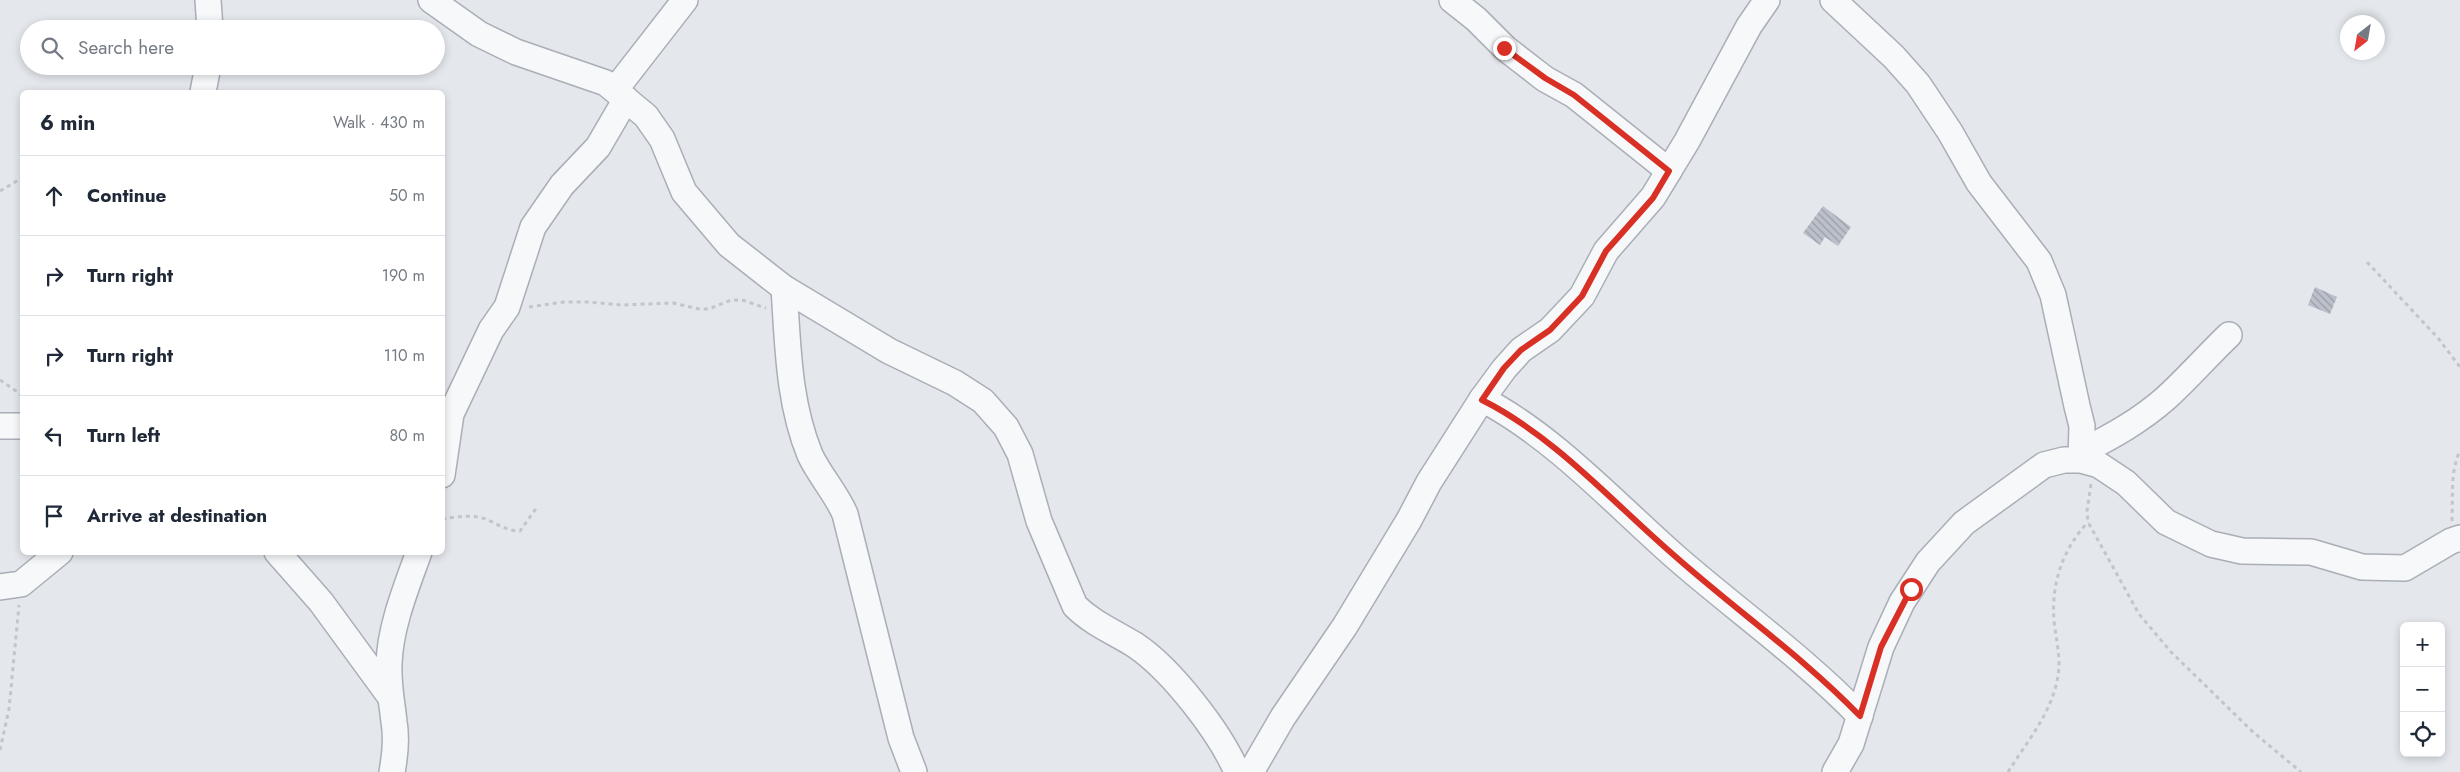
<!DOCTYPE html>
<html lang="en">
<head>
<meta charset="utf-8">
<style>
	:root { --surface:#fff; --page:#f6f6f7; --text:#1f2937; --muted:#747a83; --line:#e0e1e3 }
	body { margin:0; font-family:Jost,sans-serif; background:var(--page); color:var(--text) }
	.controls { position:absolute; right:15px; bottom:15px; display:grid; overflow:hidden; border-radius:8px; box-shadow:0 2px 8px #0003 }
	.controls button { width:45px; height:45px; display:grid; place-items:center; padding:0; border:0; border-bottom:1px solid var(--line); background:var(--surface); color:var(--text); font:25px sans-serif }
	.compass { position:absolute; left:2340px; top:15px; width:45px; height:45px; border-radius:50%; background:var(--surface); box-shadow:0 2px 8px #0003; rotate:211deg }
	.stop { position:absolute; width:15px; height:15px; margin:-11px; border:4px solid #d93025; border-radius:50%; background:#fff }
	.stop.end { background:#d93025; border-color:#fff; box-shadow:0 1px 5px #0008 }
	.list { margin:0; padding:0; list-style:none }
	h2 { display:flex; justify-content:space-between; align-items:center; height:65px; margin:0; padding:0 20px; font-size:21px }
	h2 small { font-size:16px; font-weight:400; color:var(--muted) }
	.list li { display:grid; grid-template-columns:32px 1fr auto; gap:15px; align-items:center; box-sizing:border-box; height:80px; padding:0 20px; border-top:1px solid var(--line) }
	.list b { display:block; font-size:19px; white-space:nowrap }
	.list em { font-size:16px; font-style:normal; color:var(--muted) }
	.icon { flex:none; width:28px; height:28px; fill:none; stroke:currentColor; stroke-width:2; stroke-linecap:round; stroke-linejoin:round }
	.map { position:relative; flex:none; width:2460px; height:772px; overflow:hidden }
	.search { position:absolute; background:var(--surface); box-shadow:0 2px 8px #0003; left:20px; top:20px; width:425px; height:55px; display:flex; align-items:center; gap:12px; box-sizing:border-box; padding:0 18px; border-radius:28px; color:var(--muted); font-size:19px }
	.panel { position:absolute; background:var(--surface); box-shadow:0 2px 8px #0003; left:20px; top:90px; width:425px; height:465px; border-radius:8px }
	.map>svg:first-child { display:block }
	.building { fill:url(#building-back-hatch) }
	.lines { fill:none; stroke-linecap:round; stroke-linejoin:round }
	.minor-casing { stroke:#a9aeb7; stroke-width:28 }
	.path { stroke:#c2c5cb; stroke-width:3; stroke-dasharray:4 4; stroke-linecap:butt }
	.minor { stroke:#f7f8fa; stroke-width:25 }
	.route { stroke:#d93025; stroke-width:6 }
</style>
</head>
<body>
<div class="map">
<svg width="2460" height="772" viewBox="0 0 2460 772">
	<defs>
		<pattern id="building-back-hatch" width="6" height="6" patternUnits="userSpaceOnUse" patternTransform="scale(1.25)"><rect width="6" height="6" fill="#bbc0ca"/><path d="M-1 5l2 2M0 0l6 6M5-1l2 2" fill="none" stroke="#989da6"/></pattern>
	</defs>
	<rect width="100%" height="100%" fill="#e4e7ec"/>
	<g class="building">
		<polygon points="1823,206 1851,227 1838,246 1825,237 1820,245 1803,233"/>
		<polygon points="2315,287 2337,297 2330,314 2308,305"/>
	</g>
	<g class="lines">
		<defs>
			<g id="minor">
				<polyline points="208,0 210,29"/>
				<path d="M431,0l48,34 37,18 90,31 40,33 16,23 22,53 45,53 55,43 105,63 66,32 28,18 23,26 14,27 19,67 36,85c17,17 39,26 60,39 36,24 85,87 102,127"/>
				<polyline points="1452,0 1476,19 1505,48 1545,79 1574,95 1669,171"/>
				<polyline points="1833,0 1894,57 1918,84 1950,132 1979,183 2039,261 2053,295 2077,406 2082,426 2081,460"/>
				<polyline points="615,90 685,0"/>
				<polyline points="203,92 208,66"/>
				<path d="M784,288c4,57 4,113 26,167 10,21 26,38 35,59l56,224 13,34"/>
				<path d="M1482,399c73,38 135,107 197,161 60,52 125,98 181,156"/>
				<polyline points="0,426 22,426"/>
				<path d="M2081,452c30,-15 59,-31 85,-54 22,-20 42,-43 63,-63"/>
				<polyline points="442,475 451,414 491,330 507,307 533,227 562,185 598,147 626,99"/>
				<polyline points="277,552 321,602 389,695"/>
				<polyline points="0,587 21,584 60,552"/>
				<path d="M392,772c3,-16 5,-33 2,-50 -2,-20 -6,-37 -5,-58 1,-37 17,-76 30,-112"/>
				<polyline points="1251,772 1283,717 1345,626 1409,520 1429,482 1482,399 1504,369 1521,350 1550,330 1582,296 1606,251 1653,197 1687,141 1749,26 1767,0"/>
				<polyline points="1835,772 1851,744 1881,647 1902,602 1928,562 1964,523 2044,465 2064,460 2081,460 2099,465 2126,483 2166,522 2211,544 2242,551 2311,552 2362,567 2405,568 2451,541 2460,538"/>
			</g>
		</defs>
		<use href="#minor" class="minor-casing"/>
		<g class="path">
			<polyline points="0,191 22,178"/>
			<polyline points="2367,262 2438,338 2460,367"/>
			<polyline points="529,307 564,302 588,302 622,305 673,303 699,309 709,309 731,300 742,300 766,308"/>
			<polyline points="0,380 22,395"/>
			<polyline points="2091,484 2087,511 2088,522 2139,614 2171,652 2253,732 2301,772"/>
			<path d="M442,519c12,-2 25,-4 36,-2 15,3 26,14 42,14l17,-24"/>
			<path d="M2452,521c1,-25 -2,-48 8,-71"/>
			<polyline points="0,750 9,709 19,605"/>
			<path d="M2008,772c18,-29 42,-57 49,-91 5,-20 -1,-40 -3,-61 -3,-37 9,-71 34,-98"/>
		</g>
		<use href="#minor" class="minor"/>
	</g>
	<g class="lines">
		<path class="route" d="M1504,48l41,30 29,17 95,76 -16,27 -47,53 -24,45 -32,34 -29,20 -17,18 -22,32c74,37 132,104 194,157 61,54 127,100 184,159l21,-69 30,-58"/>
	</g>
</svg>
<div class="controls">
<button>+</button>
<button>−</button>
<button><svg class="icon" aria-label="locate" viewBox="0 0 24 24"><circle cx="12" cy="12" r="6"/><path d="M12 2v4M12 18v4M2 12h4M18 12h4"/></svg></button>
</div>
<svg class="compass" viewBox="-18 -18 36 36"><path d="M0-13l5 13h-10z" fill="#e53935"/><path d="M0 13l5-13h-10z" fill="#747a83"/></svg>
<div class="stop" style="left:1911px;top:589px"></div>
<div class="stop end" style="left:1504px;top:48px"></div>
<div class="search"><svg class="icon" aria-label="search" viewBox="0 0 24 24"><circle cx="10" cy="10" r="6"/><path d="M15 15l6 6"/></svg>Search here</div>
<section class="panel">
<h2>6 min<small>Walk · 430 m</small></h2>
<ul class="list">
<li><svg class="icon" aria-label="ahead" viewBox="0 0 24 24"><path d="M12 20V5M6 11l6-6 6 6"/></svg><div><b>Continue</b></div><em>50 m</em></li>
<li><svg class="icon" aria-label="right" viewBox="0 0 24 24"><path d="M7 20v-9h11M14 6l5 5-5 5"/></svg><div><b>Turn right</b></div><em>190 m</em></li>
<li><svg class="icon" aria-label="right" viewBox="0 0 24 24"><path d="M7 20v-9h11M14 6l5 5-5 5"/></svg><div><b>Turn right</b></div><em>110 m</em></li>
<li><svg class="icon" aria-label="left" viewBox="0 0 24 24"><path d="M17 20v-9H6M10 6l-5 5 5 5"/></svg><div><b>Turn left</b></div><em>80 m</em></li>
<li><svg class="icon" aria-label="arrive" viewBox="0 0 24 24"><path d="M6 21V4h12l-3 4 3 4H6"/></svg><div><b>Arrive at destination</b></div></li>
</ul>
</section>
</div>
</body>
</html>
